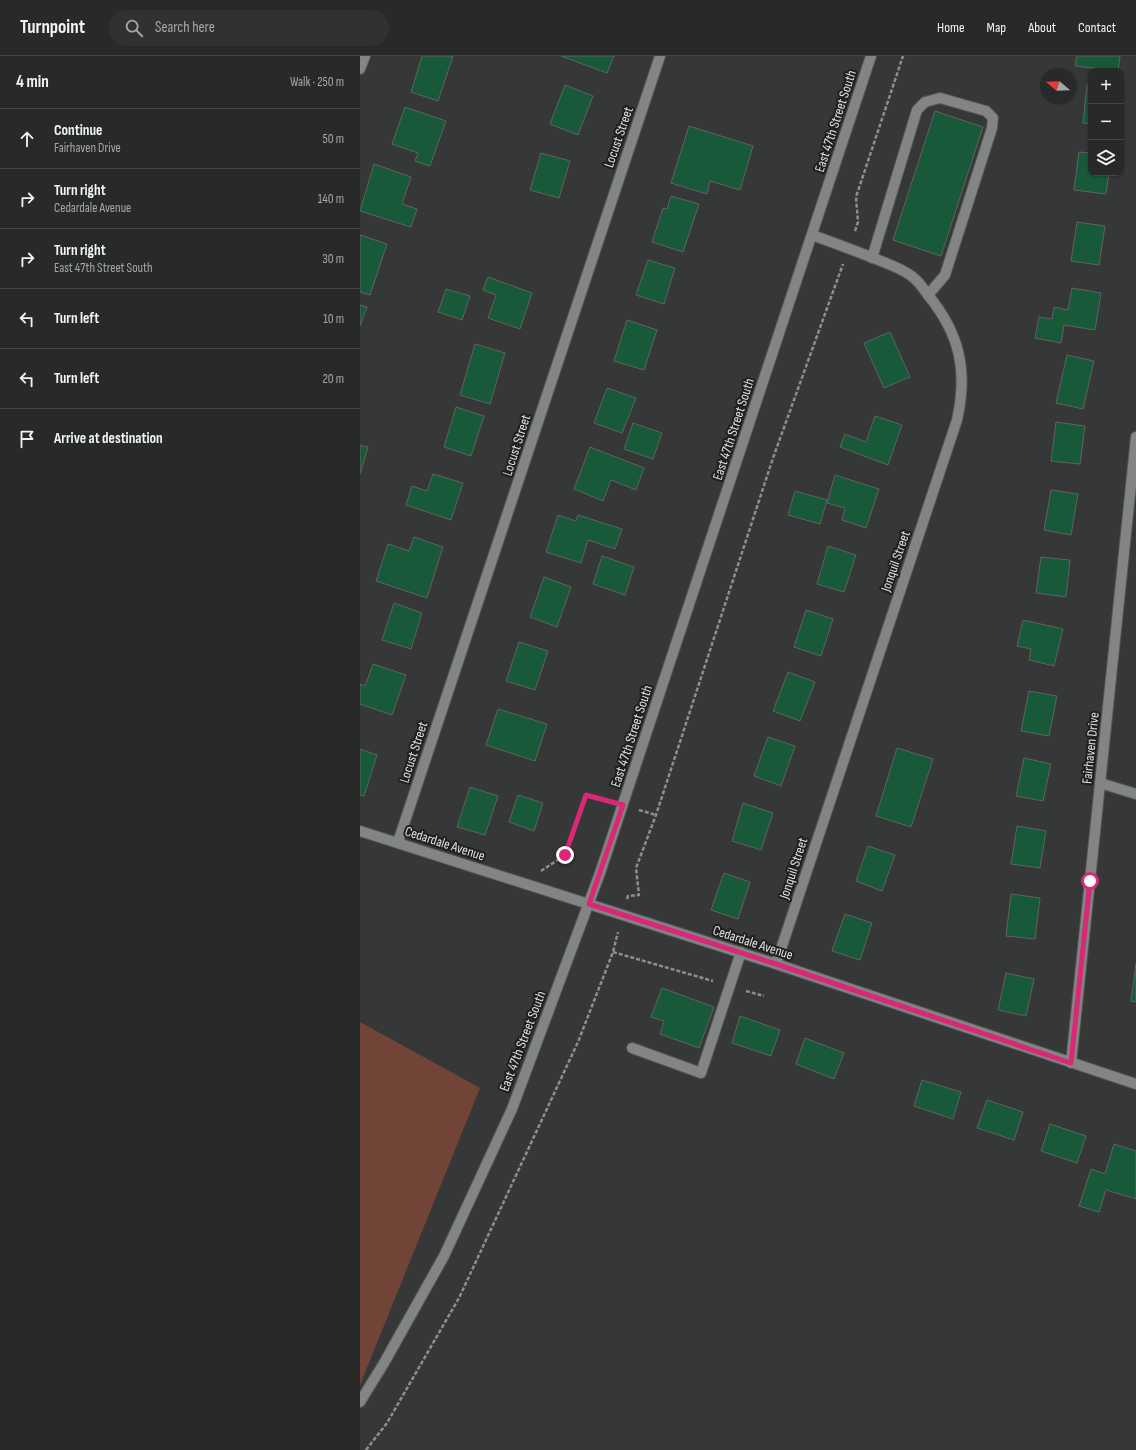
<!DOCTYPE html>
<html lang="en">
<head>
<meta charset="utf-8">
<style>
	:root { --surface:#282a29; --page:#303231; --text:#f1f3f6; --muted:#a5a7a8; --line:#444646 }
	body { margin:0; font-family:"Sofia Sans Condensed",sans-serif; background:var(--page); color:var(--text) }
	.controls { position:absolute; right:12px; top:12px; display:grid; overflow:hidden; border-radius:8px; box-shadow:0 1px 3px #0004 }
	.controls button { width:36px; height:36px; display:grid; place-items:center; padding:0; border:0; border-bottom:1px solid var(--line); background:var(--surface); color:var(--text); font:20px sans-serif }
	.compass { position:absolute; left:680px; top:12px; width:36px; height:36px; border-radius:50%; background:var(--surface); box-shadow:0 1px 3px #0004; rotate:289deg }
	.stop { position:absolute; width:12px; height:12px; margin:-9px; border:3px solid #db2777; border-radius:50%; background:#fff }
	.stop.end { background:#db2777; border-color:#fff; box-shadow:0 1px 4px #0008 }
	.list { margin:0; padding:0; list-style:none }
	h2 { display:flex; justify-content:space-between; align-items:center; height:52px; margin:0; padding:0 16px; font-size:17px }
	h2 small { font-size:13px; font-weight:400; color:var(--muted) }
	.list li { display:grid; grid-template-columns:26px 1fr auto; gap:12px; align-items:center; box-sizing:border-box; height:60px; padding:0 16px; border-top:1px solid var(--line) }
	.list b { display:block; font-size:15px; white-space:nowrap }
	.list p { margin:0; font-size:13px; white-space:nowrap; color:var(--muted) }
	.list em { font-size:13px; font-style:normal; color:var(--muted) }
	.icon { flex:none; width:22px; height:22px; fill:none; stroke:currentColor; stroke-width:2; stroke-linecap:round; stroke-linejoin:round }
	.map { position:relative; flex:none; width:776px; height:1394px; overflow:hidden }
	header { display:flex; align-items:center; gap:24px; box-sizing:border-box; height:56px; padding:0 20px; background:var(--surface); border-bottom:1px solid var(--line) }
	header strong { font-size:19px }
	nav { display:flex; gap:22px; margin-inline-start:auto; font-size:14px }
	.search { width:280px; height:36px; background:var(--page); display:flex; align-items:center; gap:10px; box-sizing:border-box; padding:0 14px; border-radius:22px; color:var(--muted); font-size:15px }
	main { display:flex }
	aside { flex:1; background:var(--surface) }
	.map>svg:first-child { display:block }
	.green { fill:#724337 }
	.building { fill:#175939; stroke:#606361 }
	.lines { fill:none; stroke-linecap:round; stroke-linejoin:round }
	.lane-casing { stroke:#535654; stroke-width:12 }
	.street-casing { stroke:#535654; stroke-width:12 }
	.secondary-casing { stroke:#535654; stroke-width:12 }
	.path { stroke:#8d8f8e; stroke-width:2.5; stroke-dasharray:4 2; stroke-linecap:butt }
	.lane { stroke:#828583; stroke-width:10 }
	.street { stroke:#828583; stroke-width:10 }
	.secondary { stroke:#828583; stroke-width:10 }
	.route { stroke:#db2777; stroke-width:5 }
	.labels { text-anchor:middle; stroke-width:4; stroke-linejoin:round; paint-order:stroke }
	.street-label { font-size:14px; fill:#dee0df; stroke:#1e1f1f }
</style>
</head>
<body>
<header>
<strong>Turnpoint</strong>
<div class="search"><svg class="icon" aria-label="search" viewBox="0 0 24 24"><circle cx="10" cy="10" r="6"/><path d="M15 15l6 6"/></svg>Search here</div>
<nav><a>Home</a><a>Map</a><a>About</a><a>Contact</a></nav>
</header>
<main>
<aside>
<h2>4 min<small>Walk · 250 m</small></h2>
<ul class="list">
<li><svg class="icon" aria-label="ahead" viewBox="0 0 24 24"><path d="M12 20V5M6 11l6-6 6 6"/></svg><div><b>Continue</b><p>Fairhaven Drive</p></div><em>50 m</em></li>
<li><svg class="icon" aria-label="right" viewBox="0 0 24 24"><path d="M7 20v-9h11M14 6l5 5-5 5"/></svg><div><b>Turn right</b><p>Cedardale Avenue</p></div><em>140 m</em></li>
<li><svg class="icon" aria-label="right" viewBox="0 0 24 24"><path d="M7 20v-9h11M14 6l5 5-5 5"/></svg><div><b>Turn right</b><p>East 47th Street South</p></div><em>30 m</em></li>
<li><svg class="icon" aria-label="left" viewBox="0 0 24 24"><path d="M17 20v-9H6M10 6l-5 5 5 5"/></svg><div><b>Turn left</b></div><em>10 m</em></li>
<li><svg class="icon" aria-label="left" viewBox="0 0 24 24"><path d="M17 20v-9H6M10 6l-5 5 5 5"/></svg><div><b>Turn left</b></div><em>20 m</em></li>
<li><svg class="icon" aria-label="arrive" viewBox="0 0 24 24"><path d="M6 21V4h12l-3 4 3 4H6"/></svg><div><b>Arrive at destination</b></div></li>
</ul>
</aside>
<div class="map">
<svg width="776" height="1394" viewBox="0 0 776 1394">
	<rect width="100%" height="100%" fill="#363837"/>
	<polygon class="green" points="0,966 120,1032 0,1329"/>
	<g class="building">
		<polygon points="62,0 93,0 78,45 51,36"/>
		<polygon points="201,0 254,0 247,17"/>
		<polygon points="717,0 760,0 758,15 715,10"/>
		<polygon points="205,29 233,40 218,79 190,68"/>
		<polygon points="727,29 731,29 731,68 723,67"/>
		<polygon points="45,51 86,65 70,110 55,105 58,97 32,88"/>
		<polygon points="575,55 623,71 581,200 533,184"/>
		<polygon points="329,70 393,90 380,134 350,125 347,138 311,127"/>
		<polygon points="719,96 731,97 731,117 749,117 746,138 714,134"/>
		<polygon points="181,97 210,105 199,142 170,134"/>
		<polygon points="14,108 51,121 42,148 57,153 51,171 0,155"/>
		<polygon points="311,140 339,148 323,196 292,186 303,152 307,153"/>
		<polygon points="717,166 745,170 739,209 711,205"/>
		<polygon points="0,179 27,188 10,239 0,236"/>
		<polygon points="288,204 315,212 304,248 276,239"/>
		<polygon points="128,221 172,237 160,273 128,262 136,239 123,234"/>
		<polygon points="712,232 741,237 735,274 704,269 701,287 675,282 679,261 692,263 694,251 708,254"/>
		<polygon points="86,233 110,240 102,264 78,256"/>
		<polygon points="0,249 7,251 0,270"/>
		<polygon points="267,264 297,274 284,314 254,305"/>
		<polygon points="530,276 550,321 524,332 504,287"/>
		<polygon points="115,288 145,297 130,348 100,339"/>
		<polygon points="707,299 734,305 723,353 696,347"/>
		<polygon points="247,332 276,342 262,377 234,367"/>
		<polygon points="96,351 124,360 111,400 84,391"/>
		<polygon points="515,360 542,369 528,409 480,391 485,378 506,386"/>
		<polygon points="696,366 725,370 720,408 691,405"/>
		<polygon points="273,367 302,377 293,403 264,393"/>
		<polygon points="0,389 8,391 0,418"/>
		<polygon points="230,391 284,412 276,434 251,424 243,445 214,433"/>
		<polygon points="73,418 103,427 91,464 46,449 52,430 67,435"/>
		<polygon points="475,419 519,433 506,472 482,464 485,452 467,447"/>
		<polygon points="691,434 718,438 711,479 684,474"/>
		<polygon points="435,435 467,444 460,468 428,459"/>
		<polygon points="198,459 216,465 218,459 262,473 255,493 228,484 221,507 186,496"/>
		<polygon points="54,481 83,491 67,542 16,525 28,488 49,495"/>
		<polygon points="468,490 496,499 484,536 457,528"/>
		<polygon points="242,500 274,511 265,539 233,528"/>
		<polygon points="681,501 710,504 706,541 676,537"/>
		<polygon points="184,521 211,531 197,571 170,561"/>
		<polygon points="34,547 62,557 51,593 22,584"/>
		<polygon points="446,554 473,563 461,600 434,591"/>
		<polygon points="663,564 703,573 694,610 669,604 671,593 657,590"/>
		<polygon points="159,586 188,595 175,634 146,625"/>
		<polygon points="13,608 46,619 32,659 0,648 0,628 5,630"/>
		<polygon points="428,616 455,626 440,665 413,655"/>
		<polygon points="669,635 697,640 689,680 661,675"/>
		<polygon points="138,653 187,668 175,705 126,689"/>
		<polygon points="408,681 435,690 421,730 394,720"/>
		<polygon points="537,692 573,703 551,771 516,760"/>
		<polygon points="0,693 17,699 4,740 0,739"/>
		<polygon points="664,702 691,708 683,745 656,740"/>
		<polygon points="110,731 138,740 125,779 97,771"/>
		<polygon points="158,739 183,747 174,775 149,766"/>
		<polygon points="383,747 413,757 401,794 372,785"/>
		<polygon points="657,770 686,775 680,812 651,808"/>
		<polygon points="508,790 535,799 522,835 496,825"/>
		<polygon points="364,817 390,826 378,863 351,854"/>
		<polygon points="651,838 680,842 675,883 646,880"/>
		<polygon points="485,858 512,867 500,904 472,895"/>
		<polygon points="776,907 776,946 771,945"/>
		<polygon points="646,917 674,923 666,960 638,954"/>
		<polygon points="302,932 354,951 339,992 300,978 304,965 291,961"/>
		<polygon points="380,960 420,974 411,1000 372,987"/>
		<polygon points="445,982 484,997 474,1023 436,1008"/>
		<polygon points="562,1024 601,1036 593,1063 554,1050"/>
		<polygon points="627,1044 663,1056 654,1084 617,1072"/>
		<polygon points="690,1068 726,1080 717,1107 681,1095"/>
		<polygon points="754,1088 776,1095 776,1143 746,1134 739,1156 719,1150 731,1113 745,1118"/>
	</g>
	<g class="lines">
		<defs>
			<g id="lane">
				<polyline points="512,202 557,54 565,46 580,42 626,55 633,62 632,72 585,219 568,239"/>
				<polyline points="272,992 341,1017 381,896"/>
			</g>
			<g id="street">
				<polyline points="0,13 5,0"/>
				<polyline points="740,727 776,738"/>
				<polyline points="0,775 416,908 776,1028"/>
				<polyline points="38,786 300,0"/>
				<path d="M416,908l181,-544c11,-49 3,-86 -29,-125 -4,-5 -8,-12 -13,-16 -8,-8 -20,-12 -29,-16 -25,-10 -49,-19 -74,-28"/>
				<polyline points="711,1007 776,381"/>
			</g>
			<polyline id="secondary" points="0,1346 24,1307 84,1200 152,1053 240,817 511,0"/>
		</defs>
		<use href="#lane" class="lane-casing"/>
		<use href="#street" class="street-casing"/>
		<use href="#secondary" class="secondary-casing"/>
		<g class="path">
			<polyline points="495,175 498,166 496,141 543,0"/>
			<polyline points="279,754 296,759"/>
			<polyline points="181,815 205,799 226,739 246,745"/>
			<polyline points="267,843 268,840 279,839 276,812 296,759 413,402 483,208"/>
			<polyline points="253,896 353,925"/>
			<polyline points="386,935 404,940"/>
			<polyline points="6,1394 27,1367 99,1242 218,986 253,896 258,876"/>
		</g>
		<use href="#lane" class="lane"/>
		<use href="#street" class="street"/>
		<use href="#secondary" class="secondary"/>
	</g>
	<g class="lines">
		<polyline class="route" points="205,799 226,739 263,749 229,848 416,908 711,1007 730,825"/>
	</g>
	<g class="labels">
		<g class="street-label">
			<text transform="translate(475 65) rotate(-72)" y="5">East 47th Street South</text>
			<text transform="translate(258 81) rotate(-71)" y="5">Locust Street</text>
			<text transform="translate(373 373) rotate(-72)" y="5">East 47th Street South</text>
			<text transform="translate(156 389) rotate(-72)" y="5">Locust Street</text>
			<text transform="translate(535 505) rotate(-71)" y="5">Jonquil Street</text>
			<text transform="translate(271 680) rotate(-72)" y="5">East 47th Street South</text>
			<text transform="translate(730 692) rotate(-84)" y="5">Fairhaven Drive</text>
			<text transform="translate(53 696) rotate(-72)" y="5">Locust Street</text>
			<text transform="translate(85 787) rotate(18)" y="5">Cedardale Avenue</text>
			<text transform="translate(433 812) rotate(-72)" y="5">Jonquil Street</text>
			<text transform="translate(393 886) rotate(18)" y="5">Cedardale Avenue</text>
			<text transform="translate(162 985) rotate(-69)" y="5">East 47th Street South</text>
		</g>
	</g>
</svg>
<div class="controls">
<button>+</button>
<button>−</button>
<button><svg class="icon" aria-label="layers" viewBox="0 0 24 24"><path d="M12 4l9 5-9 5-9-5zM3 14l9 5 9-5"/></svg></button>
</div>
<svg class="compass" viewBox="-18 -18 36 36"><path d="M0-13l5 13h-10z" fill="#e53935"/><path d="M0 13l5-13h-10z" fill="#a5a7a8"/></svg>
<div class="stop" style="left:730px;top:825px"></div>
<div class="stop end" style="left:205px;top:799px"></div>
</div>
</main>
</body>
</html>
